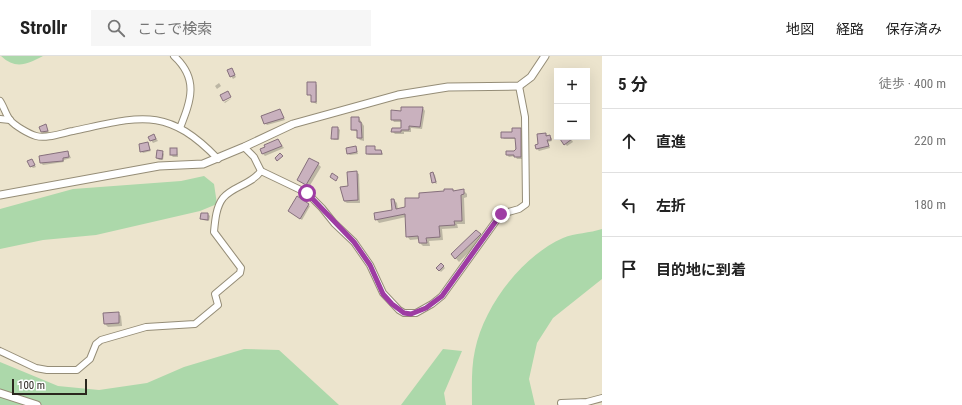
<!DOCTYPE html>
<html lang="ja">
<head>
<meta charset="utf-8">
<style>
	:root { --surface:#fff; --page:#f6f6f6; --text:#222; --muted:#767676; --line:#e0e0e0 }
	body { margin:0; font-family:"Roboto Condensed","Noto Sans JP",sans-serif; background:var(--page); color:var(--text) }
	.controls { position:absolute; right:12px; top:12px; display:grid; overflow:hidden; border-radius:0px; box-shadow:0 4px 16px #0002 }
	.controls button { width:36px; height:36px; display:grid; place-items:center; padding:0; border:0; border-bottom:1px solid var(--line); background:var(--surface); color:var(--text); font:20px sans-serif }
	.scale { position:absolute; left:12px; bottom:10px; width:75px; box-sizing:border-box; padding-left:4px; border:2px solid #2a271e; border-top:0; font-size:11px; line-height:14px; white-space:nowrap; color:#2a271e; -webkit-text-stroke:3px #fff; paint-order:stroke }
	.stop { position:absolute; width:12px; height:12px; margin:-9px; border:3px solid #9e3ca3; border-radius:50%; background:#fff }
	.stop.end { background:#9e3ca3; border-color:#fff; box-shadow:0 1px 4px #0008 }
	.list { margin:0; padding:0; list-style:none }
	h2 { display:flex; justify-content:space-between; align-items:center; height:52px; margin:0; padding:0 16px; font-size:17px }
	h2 small { font-size:13px; font-weight:400; color:var(--muted) }
	.list li { display:grid; grid-template-columns:26px 1fr auto; gap:12px; align-items:center; box-sizing:border-box; height:64px; padding:0 16px; border-top:1px solid var(--line) }
	.list b { display:block; font-size:15px; white-space:nowrap }
	.list em { font-size:13px; font-style:normal; color:var(--muted) }
	.icon { flex:none; width:22px; height:22px; fill:none; stroke:currentColor; stroke-width:2; stroke-linecap:round; stroke-linejoin:round }
	.map { position:relative; flex:none; width:602px; height:349px; overflow:hidden }
	header { display:flex; align-items:center; gap:24px; box-sizing:border-box; height:56px; padding:0 20px; background:var(--surface); border-bottom:1px solid var(--line) }
	header strong { font-size:19px }
	nav { display:flex; gap:22px; margin-inline-start:auto; font-size:14px }
	.search { width:280px; height:36px; background:var(--page); display:flex; align-items:center; gap:10px; box-sizing:border-box; padding:0 14px; border-radius:0px; color:var(--muted); font-size:15px }
	main { display:flex }
	aside { flex:1; background:var(--surface) }
	.map>svg:first-child { display:block }
	.green { fill:#acd8aa }
	.shadow { fill:#0003 }
	.building { fill:#c9b1be; stroke:#86707c }
	.lines { fill:none; stroke-linecap:round; stroke-linejoin:round }
	.minor-casing { stroke:#958d77; stroke-width:8 }
	.tertiary-casing { stroke:#958d77; stroke-width:9 }
	.minor { stroke:#fff; stroke-width:6 }
	.tertiary { stroke:#fff; stroke-width:7 }
	.route { stroke:#9e3ca3; stroke-width:5 }
</style>
</head>
<body>
<header>
<strong>Strollr</strong>
<div class="search"><svg class="icon" aria-label="search" viewBox="0 0 24 24"><circle cx="10" cy="10" r="6"/><path d="M15 15l6 6"/></svg>ここで検索</div>
<nav><a>地図</a><a>経路</a><a>保存済み</a></nav>
</header>
<main>
<div class="map">
<svg width="602" height="349" viewBox="0 0 602 349">
	<rect width="100%" height="100%" fill="#ece4cd"/>
	<g class="green">
		<path d="M1,0h42c-16,8 -27,14 -42,0z"/>
		<polygon points="204,120 214,128 217,148 200,155 96,179 43,184 0,193 0,153 73,133 181,125"/>
		<path d="M602,173v50l-49,39 -16,25 -8,36 6,26h-63c0,-18 -1,-37 3,-55 9,-44 47,-94 88,-112 12,-5 27,-5 39,-9z"/>
		<polygon points="244,293 279,294 339,349 0,349 0,306 58,330 99,334 147,327 184,311"/>
		<polygon points="443,293 462,295 444,337 446,349 401,349"/>
	</g>
	<g class="shadow">
		<polygon points="232,13 236,21 233,23 228,15"/>
		<polygon points="219,27 221,30 217,33 215,30"/>
		<polygon points="315,27 317,29 317,48 312,46 312,40 308,38"/>
		<polygon points="232,42 225,47 224,46"/>
		<polygon points="423,52 425,55 422,73 411,72 411,76 404,76 404,78 395,78 393,76 401,73 402,66 394,66 392,63 402,56"/>
		<polygon points="281,56 285,64 267,69 265,67"/>
		<polygon points="359,62 364,70 364,85 360,84 358,82 358,76 352,74"/>
		<polygon points="45,70 49,76 44,78 42,76"/>
		<polygon points="338,72 340,74 339,84 334,84 332,82"/>
		<polygon points="520,73 522,75 522,103 517,103 515,100 509,101 507,99 515,96 516,83 504,83 502,81"/>
		<polygon points="545,78 552,82 552,85 548,86 550,92 539,95 537,93"/>
		<polygon points="154,79 158,85 153,87 149,81"/>
		<polygon points="566,81 570,81 573,86 567,90 562,84"/>
		<polygon points="278,84 284,92 265,100 263,98"/>
		<polygon points="148,87 151,95 143,97 141,95"/>
		<polygon points="356,91 358,98 350,99 348,98"/>
		<polygon points="374,91 376,95 381,95 383,99 369,99 367,98"/>
		<polygon points="177,93 178,101 173,101 171,99"/>
		<polygon points="68,96 71,102 64,104 64,106 43,109 41,107"/>
		<polygon points="162,96 164,98 163,104 159,104 157,102"/>
		<polygon points="32,104 36,111 33,112 31,110"/>
		<polygon points="318,108 321,111 309,131 298,124"/>
		<polygon points="356,116 359,118 360,147 347,147 344,145"/>
		<polygon points="433,117 435,119 437,128 433,126"/>
		<polygon points="452,134 455,136 463,134 467,138 467,141 464,142 465,168 457,168 458,172 442,173 443,184 429,185 430,190 423,190 420,187 420,183 410,184 407,180 406,161 379,167 376,163 393,155 394,144 397,147 398,154 406,152 421,143"/>
		<polygon points="308,149 310,150 302,164 291,156"/>
		<polygon points="202,158 208,158 210,160 209,165 203,164 201,162"/>
		<polygon points="476,175 483,182 459,206 452,198"/>
		<polygon points="441,208 445,212 441,216 437,212"/>
		<polygon points="118,257 121,260 122,270 108,271 105,268"/>
	</g>
	<g class="building">
		<polygon points="232,12 235,19 230,21 227,14"/>
		<polygon points="307,26 316,26 316,46 311,46 311,39 307,39"/>
		<polygon points="228,35 231,41 223,45 220,39"/>
		<polygon points="401,51 423,51 420,71 409,70 409,74 401,74 401,76 391,76 392,72 401,72 401,64 391,64 391,54 401,55"/>
		<polygon points="280,53 284,62 264,68 261,60"/>
		<polygon points="351,61 359,61 359,66 361,66 362,82 357,82 357,74 351,74"/>
		<polygon points="46,68 48,75 41,76 39,71"/>
		<polygon points="332,71 338,71 338,83 331,83"/>
		<polygon points="512,72 521,72 521,101 514,101 514,99 506,99 506,95 514,95 516,93 515,82 501,82 501,76 512,76"/>
		<polygon points="546,77 546,80 550,79 551,84 547,84 549,90 536,93 535,89 538,88 537,78"/>
		<polygon points="154,78 156,83 150,85 148,81"/>
		<polygon points="563,81 570,81 572,83 564,89 560,83"/>
		<polygon points="278,83 282,90 262,98 260,93 265,91 264,89"/>
		<polygon points="148,86 150,94 140,96 139,88"/>
		<polygon points="356,90 357,96 347,98 346,92"/>
		<polygon points="366,90 375,90 375,94 381,94 382,98 366,98"/>
		<rect x="170" y="92" width="7" height="7"/>
		<polygon points="157,94 163,95 162,103 156,102"/>
		<polygon points="68,95 69,101 63,102 63,105 40,107 39,100"/>
		<polygon points="280,97 283,100 277,105 275,102"/>
		<polygon points="309,102 319,107 306,129 297,124"/>
		<polygon points="32,103 35,109 30,111 27,105"/>
		<polygon points="357,115 358,144 344,145 340,131 348,130 347,116"/>
		<polygon points="433,116 436,126 432,127 430,117"/>
		<polygon points="332,117 338,121 336,125 330,121"/>
		<polygon points="444,133 453,133 453,135 464,133 464,138 461,139 462,165 454,165 455,169 439,170 440,181 426,182 427,187 419,187 418,180 406,181 405,158 375,164 374,157 392,154 391,143 394,143 396,153 405,151 405,142 419,142 419,137 444,135"/>
		<polygon points="297,140 309,148 300,163 288,155"/>
		<polygon points="201,157 208,157 208,164 200,163"/>
		<polygon points="476,174 481,178 479,180 455,203 451,198"/>
		<polygon points="441,207 444,210 439,215 436,212"/>
		<polygon points="119,256 119,267 104,268 103,257"/>
	</g>
	<g class="lines">
		<defs>
			<g id="minor">
				<path d="M174,0c25,23 17,44 6,72"/>
				<path d="M0,45c4,6 6,14 10,19 5,6 19,14 26,16 11,3 26,-3 37,-5 66,-14 93,-26 145,28"/>
				<polyline points="0,63 10,64"/>
				<polyline points="244,91 254,101 261,115 307,137 322,152 334,167 354,186 370,209 383,237 399,254 404,257 416,257 432,248 442,240 501,158 519,153 526,148 525,61 519,30"/>
				<path d="M0,295l36,17 11,2h30l13,-11 6,-15 5,-4 45,-13 49,-3 23,-19 -3,-11 25,-21 1,-5 -27,-36c1,-11 2,-25 9,-34 10,-12 28,-13 38,-27"/>
				<polyline points="561,347 587,346 602,342"/>
			</g>
			<g id="tertiary">
				<polyline points="0,139 159,110 203,108 244,91 293,68 398,39 448,31 519,30 531,21 545,0"/>
				<polyline points="0,337 37,349"/>
			</g>
		</defs>
		<use href="#minor" class="minor-casing"/>
		<use href="#tertiary" class="tertiary-casing"/>
		<use href="#minor" class="minor"/>
		<use href="#tertiary" class="tertiary"/>
	</g>
	<g class="lines">
		<polyline class="route" points="307,137 354,186 370,209 383,238 392,248 404,257 411,258 426,252 442,240 501,158"/>
	</g>
</svg>
<div class="controls">
<button>+</button>
<button>−</button>
</div>
<div class="scale">100 m</div>
<div class="stop" style="left:307px;top:137px"></div>
<div class="stop end" style="left:501px;top:158px"></div>
</div>
<aside>
<h2>5 分<small>徒歩 · 400 m</small></h2>
<ul class="list">
<li><svg class="icon" aria-label="ahead" viewBox="0 0 24 24"><path d="M12 20V5M6 11l6-6 6 6"/></svg><div><b>直進</b></div><em>220 m</em></li>
<li><svg class="icon" aria-label="left" viewBox="0 0 24 24"><path d="M17 20v-9H6M10 6l-5 5 5 5"/></svg><div><b>左折</b></div><em>180 m</em></li>
<li><svg class="icon" aria-label="arrive" viewBox="0 0 24 24"><path d="M6 21V4h12l-3 4 3 4H6"/></svg><div><b>目的地に到着</b></div></li>
</ul>
</aside>
</main>
</body>
</html>
